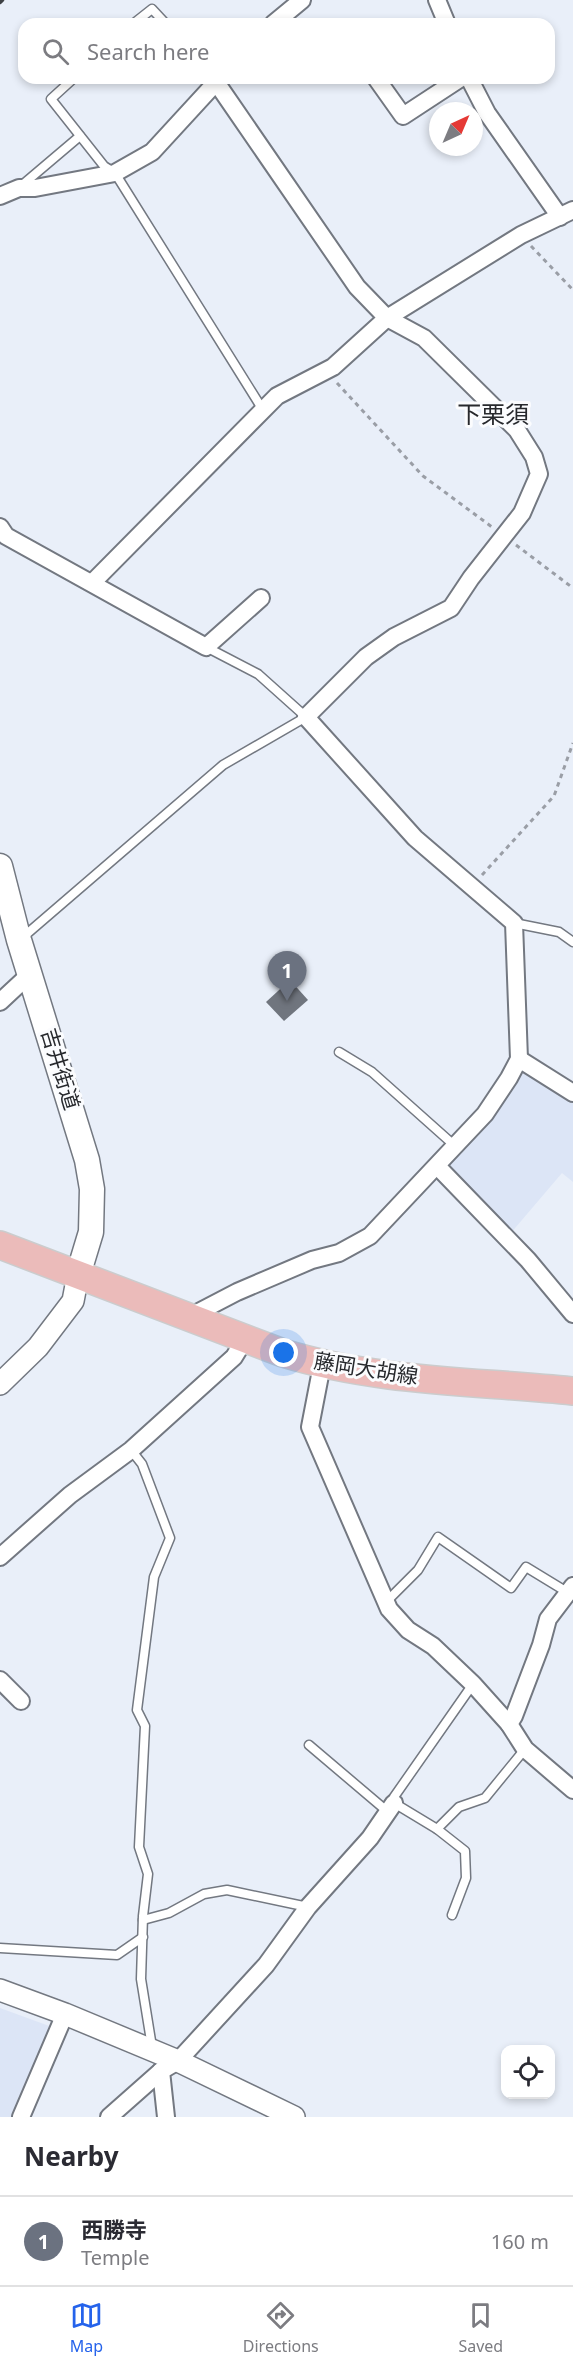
<!DOCTYPE html>
<html lang="en">
<head>
<meta charset="utf-8">
<style>
	:root { --surface:#fff; --page:#f7f7f7; --text:#2b2b33; --muted:#7c7c81; --line:#e1e1e2; --accent:#2563eb }
	body { margin:0; font-family:"Noto Sans","Noto Sans JP",sans-serif; background:var(--page); color:var(--text) }
	.controls { position:absolute; right:18px; bottom:18px; display:grid; overflow:hidden; border-radius:12px; box-shadow:0 3px 9px #0003 }
	.controls button { width:54px; height:54px; display:grid; place-items:center; padding:0; border:0; border-bottom:2px solid var(--line); background:var(--surface); color:var(--text); font:30px sans-serif }
	.compass { position:absolute; left:429px; top:102px; width:54px; height:54px; border-radius:50%; background:var(--surface); box-shadow:0 3px 9px #0003; rotate:44deg }
	.you { position:absolute; left:284px; top:1353px; width:21px; height:21px; margin:-15px; border:4px solid #fff; border-radius:50%; background:#1a73e8; box-shadow:0 0 0 9px #1a73e833 }
	.badge { display:grid; place-items:center; width:39px; height:39px; border-radius:50%; background:var(--accent); color:#fff; font-size:20px; font-weight:700 }
	.pin { position:absolute; translate:-50% -50px; filter:drop-shadow(0 2px 3px #0008) }
	.pin::after { content:''; position:absolute; top:32px; width:21px; height:18px; background:inherit; clip-path:polygon(0 0,100% 0,50% 100%) }
	.list { margin:0; padding:0; list-style:none }
	h2 { display:flex; justify-content:space-between; align-items:center; height:78px; margin:0; padding:0 24px; font-size:26px }
	h2 small { font-size:20px; font-weight:400; color:var(--muted) }
	.list li { display:grid; grid-template-columns:39px 1fr auto; gap:18px; align-items:center; box-sizing:border-box; height:90px; padding:0 24px; border-top:2px solid var(--line) }
	.list b { display:block; font-size:22px; white-space:nowrap }
	.list p { margin:0; font-size:20px; white-space:nowrap; color:var(--muted) }
	.list em { font-size:20px; font-style:normal; color:var(--muted) }
	.icon { flex:none; width:33px; height:33px; fill:none; stroke:currentColor; stroke-width:2; stroke-linecap:round; stroke-linejoin:round }
	.map { position:relative; flex:none; width:573px; height:2117px; overflow:hidden }
	.search { position:absolute; background:var(--surface); box-shadow:0 3px 9px #0003; left:18px; right:18px; top:18px; height:66px; display:flex; align-items:center; gap:15px; box-sizing:border-box; padding:0 21px; border-radius:18px; color:var(--muted); font-size:22px }
	.sheet { height:168px; background:var(--surface) }
	nav { display:flex; justify-content:space-around; align-items:center; box-sizing:border-box; height:84px; border-top:2px solid var(--line); background:var(--surface); font-size:16px; color:var(--muted) }
	nav a { display:grid; justify-items:center; gap:3px }
	nav .on { color:var(--accent) }
	.map>svg:first-child { display:block }
	.built { fill:#dce5f6 }
	.building { fill:#70757e }
	.lines { fill:none; stroke-linecap:round; stroke-linejoin:round }
	.service-casing { stroke:#737881; stroke-width:11 }
	.minor-casing { stroke:#737881; stroke-width:20 }
	.tertiary-casing { stroke:#737881; stroke-width:24 }
	.secondary-casing { stroke:#737881; stroke-width:27 }
	.primary-casing { stroke:#cbcccd; stroke-width:30 }
	.path { stroke:#9a9ea6; stroke-width:3; stroke-dasharray:4.5 4.5; stroke-linecap:butt }
	.service { stroke:#fff; stroke-width:8 }
	.minor { stroke:#fff; stroke-width:16 }
	.tertiary { stroke:#fff; stroke-width:21 }
	.secondary { stroke:#fff; stroke-width:24 }
	.primary { stroke:#ebbbba; stroke-width:27 }
	.rail { stroke:#3e4145; stroke-width:4.5 }
	.labels { text-anchor:middle; stroke-width:6; stroke-linejoin:round; paint-order:stroke }
	.street-label { font-size:21px; fill:#27292d; stroke:#fbfcfe }
	.quarter-label { font-size:24px; fill:#27292d; stroke:#fbfcfe }
</style>
</head>
<body>
<div class="map">
<svg width="573" height="2117" viewBox="0 0 573 2117">
	<rect width="100%" height="100%" fill="#e9eff9"/>
	<g class="built">
		<polygon points="522,1067 573,1098 573,1182 562,1173 510,1234 444,1168 503,1102"/>
		<polygon points="0,2008 52,2027 14,2117 0,2117"/>
	</g>
	<polygon class="building" points="290,980 308,1000 284,1021 266,1002"/>
	<g class="lines">
		<defs>
			<g id="service">
				<polyline points="133,24 152,9 166,24"/>
				<polyline points="74,78 51,99 104,166 115,173 263,410"/>
				<polyline points="21,186 80,136"/>
				<polyline points="514,923 559,932 573,942"/>
				<polyline points="22,938 223,765 306,717 258,674 206,647"/>
				<polyline points="339,1052 372,1072 455,1146"/>
				<polyline points="131,1450 142,1464 170,1538 154,1577 137,1710 145,1726 139,1847 148,1874 143,1916 141,1979 152,2047"/>
				<polyline points="386,1602 418,1570 438,1537 511,1588 526,1567 567,1592"/>
				<polyline points="309,1745 388,1812"/>
				<polyline points="437,1829 459,1807 485,1798 525,1749"/>
				<polyline points="452,1915 466,1878 465,1851 437,1829 394,1803 394,1797 473,1684"/>
				<polyline points="143,1920 169,1913 204,1894 227,1890 308,1907"/>
				<polyline points="0,1948 117,1955 143,1937"/>
			</g>
			<g id="minor">
				<polyline points="437,0 447,24"/>
				<polyline points="273,24 302,0"/>
				<polyline points="376,78 403,116 461,78"/>
				<polyline points="469,78 487,113 560,217"/>
				<polyline points="0,196 19,188 35,188 115,173 152,152 220,78"/>
				<polyline points="0,527 6,536 206,647 261,598"/>
				<polyline points="92,583 277,396 333,367 387,318 521,235 573,210"/>
				<polyline points="0,1002 30,974"/>
				<polyline points="519,1059 573,1093"/>
				<polyline points="437,1166 528,1260 573,1314"/>
				<polyline points="189,1317 237,1292 312,1260 339,1253 370,1236 485,1114 509,1078 519,1059 514,923 415,838 306,717 366,657 394,637 451,608 471,578 522,513 539,474 534,457 517,430 424,338 387,318 357,287 216,82"/>
				<polyline points="322,1365 310,1427 389,1609 408,1630 433,1646 473,1684 509,1724 525,1749 573,1790"/>
				<polyline points="0,1557 70,1495 131,1450 234,1357 245,1339"/>
				<polyline points="0,1680 21,1701"/>
				<polyline points="509,1724 514,1716 541,1645 548,1619 573,1586"/>
				<polyline points="21,2117 65,2014"/>
				<polyline points="109,2117 161,2071"/>
				<polyline points="166,2117 161,2071 178,2061 266,1965 308,1907 370,1838 394,1803"/>
			</g>
			<g id="tertiary">
				<polyline points="0,1384 38,1347 73,1301 78,1275"/>
				<polyline points="0,1990 65,2014 178,2061 294,2117"/>
			</g>
			<polyline id="secondary" points="0,866 19,940 87,1160 92,1189 91,1232 78,1275"/>
			<path id="primary" d="M0,1245l283,108c94,29 193,28 290,38"/>
		</defs>
		<use href="#service" class="service-casing"/>
		<use href="#minor" class="minor-casing"/>
		<use href="#tertiary" class="tertiary-casing"/>
		<use href="#secondary" class="secondary-casing"/>
		<use href="#primary" class="primary-casing"/>
		<g class="path">
			<polyline points="531,246 573,290"/>
			<polyline points="337,383 423,476 492,527"/>
			<polyline points="516,545 573,588"/>
			<polyline points="482,875 554,796 573,743"/>
		</g>
		<use href="#service" class="service"/>
		<use href="#minor" class="minor"/>
		<use href="#tertiary" class="tertiary"/>
		<use href="#secondary" class="secondary"/>
		<use href="#primary" class="primary"/>
		<polyline class="rail" points="0,2 2,0"/>
	</g>
	<g class="labels">
		<g class="street-label">
			<text transform="translate(60 1069) rotate(73)" y="7">吉井街道</text>
			<text transform="translate(366 1369) rotate(9)" y="7">藤岡大胡線</text>
		</g>
		<g class="quarter-label">
			<text x="493" y="423">下栗須</text>
		</g>
	</g>
</svg>
<div class="controls">
<button><svg class="icon" aria-label="locate" viewBox="0 0 24 24"><circle cx="12" cy="12" r="6"/><path d="M12 2v4M12 18v4M2 12h4M18 12h4"/></svg></button>
</div>
<svg class="compass" viewBox="-18 -18 36 36"><path d="M0-13l5 13h-10z" fill="#e53935"/><path d="M0 13l5-13h-10z" fill="#7c7c81"/></svg>
<div class="you"></div>
<div class="pin badge" style="left:287px;top:1001px;background:#6b7280">1</div>
<div class="search"><svg class="icon" aria-label="search" viewBox="0 0 24 24"><circle cx="10" cy="10" r="6"/><path d="M15 15l6 6"/></svg>Search here</div>
</div>
<section class="sheet">
<h2>Nearby<small></small></h2>
<ul class="list">
<li><span class="badge" style="background:#6b7280">1</span><div><b>西勝寺</b><p>Temple</p></div><em>160 m</em></li>
</ul>
</section>
<nav>
<a class="on"><svg class="icon" aria-label="map" viewBox="0 0 24 24"><path d="M3 6l6-2 6 2 6-2v14l-6 2-6-2-6 2zM9 4v14M15 6v14"/></svg>Map</a>
<a><svg class="icon" aria-label="directions" viewBox="0 0 24 24"><path d="M12 3l9 9-9 9-9-9zM9 14v-3h6M13 9l2 2-2 2"/></svg>Directions</a>
<a><svg class="icon" aria-label="saved" viewBox="0 0 24 24"><path d="M7 4h10v16l-5-4-5 4z"/></svg>Saved</a>
</nav>
</body>
</html>
